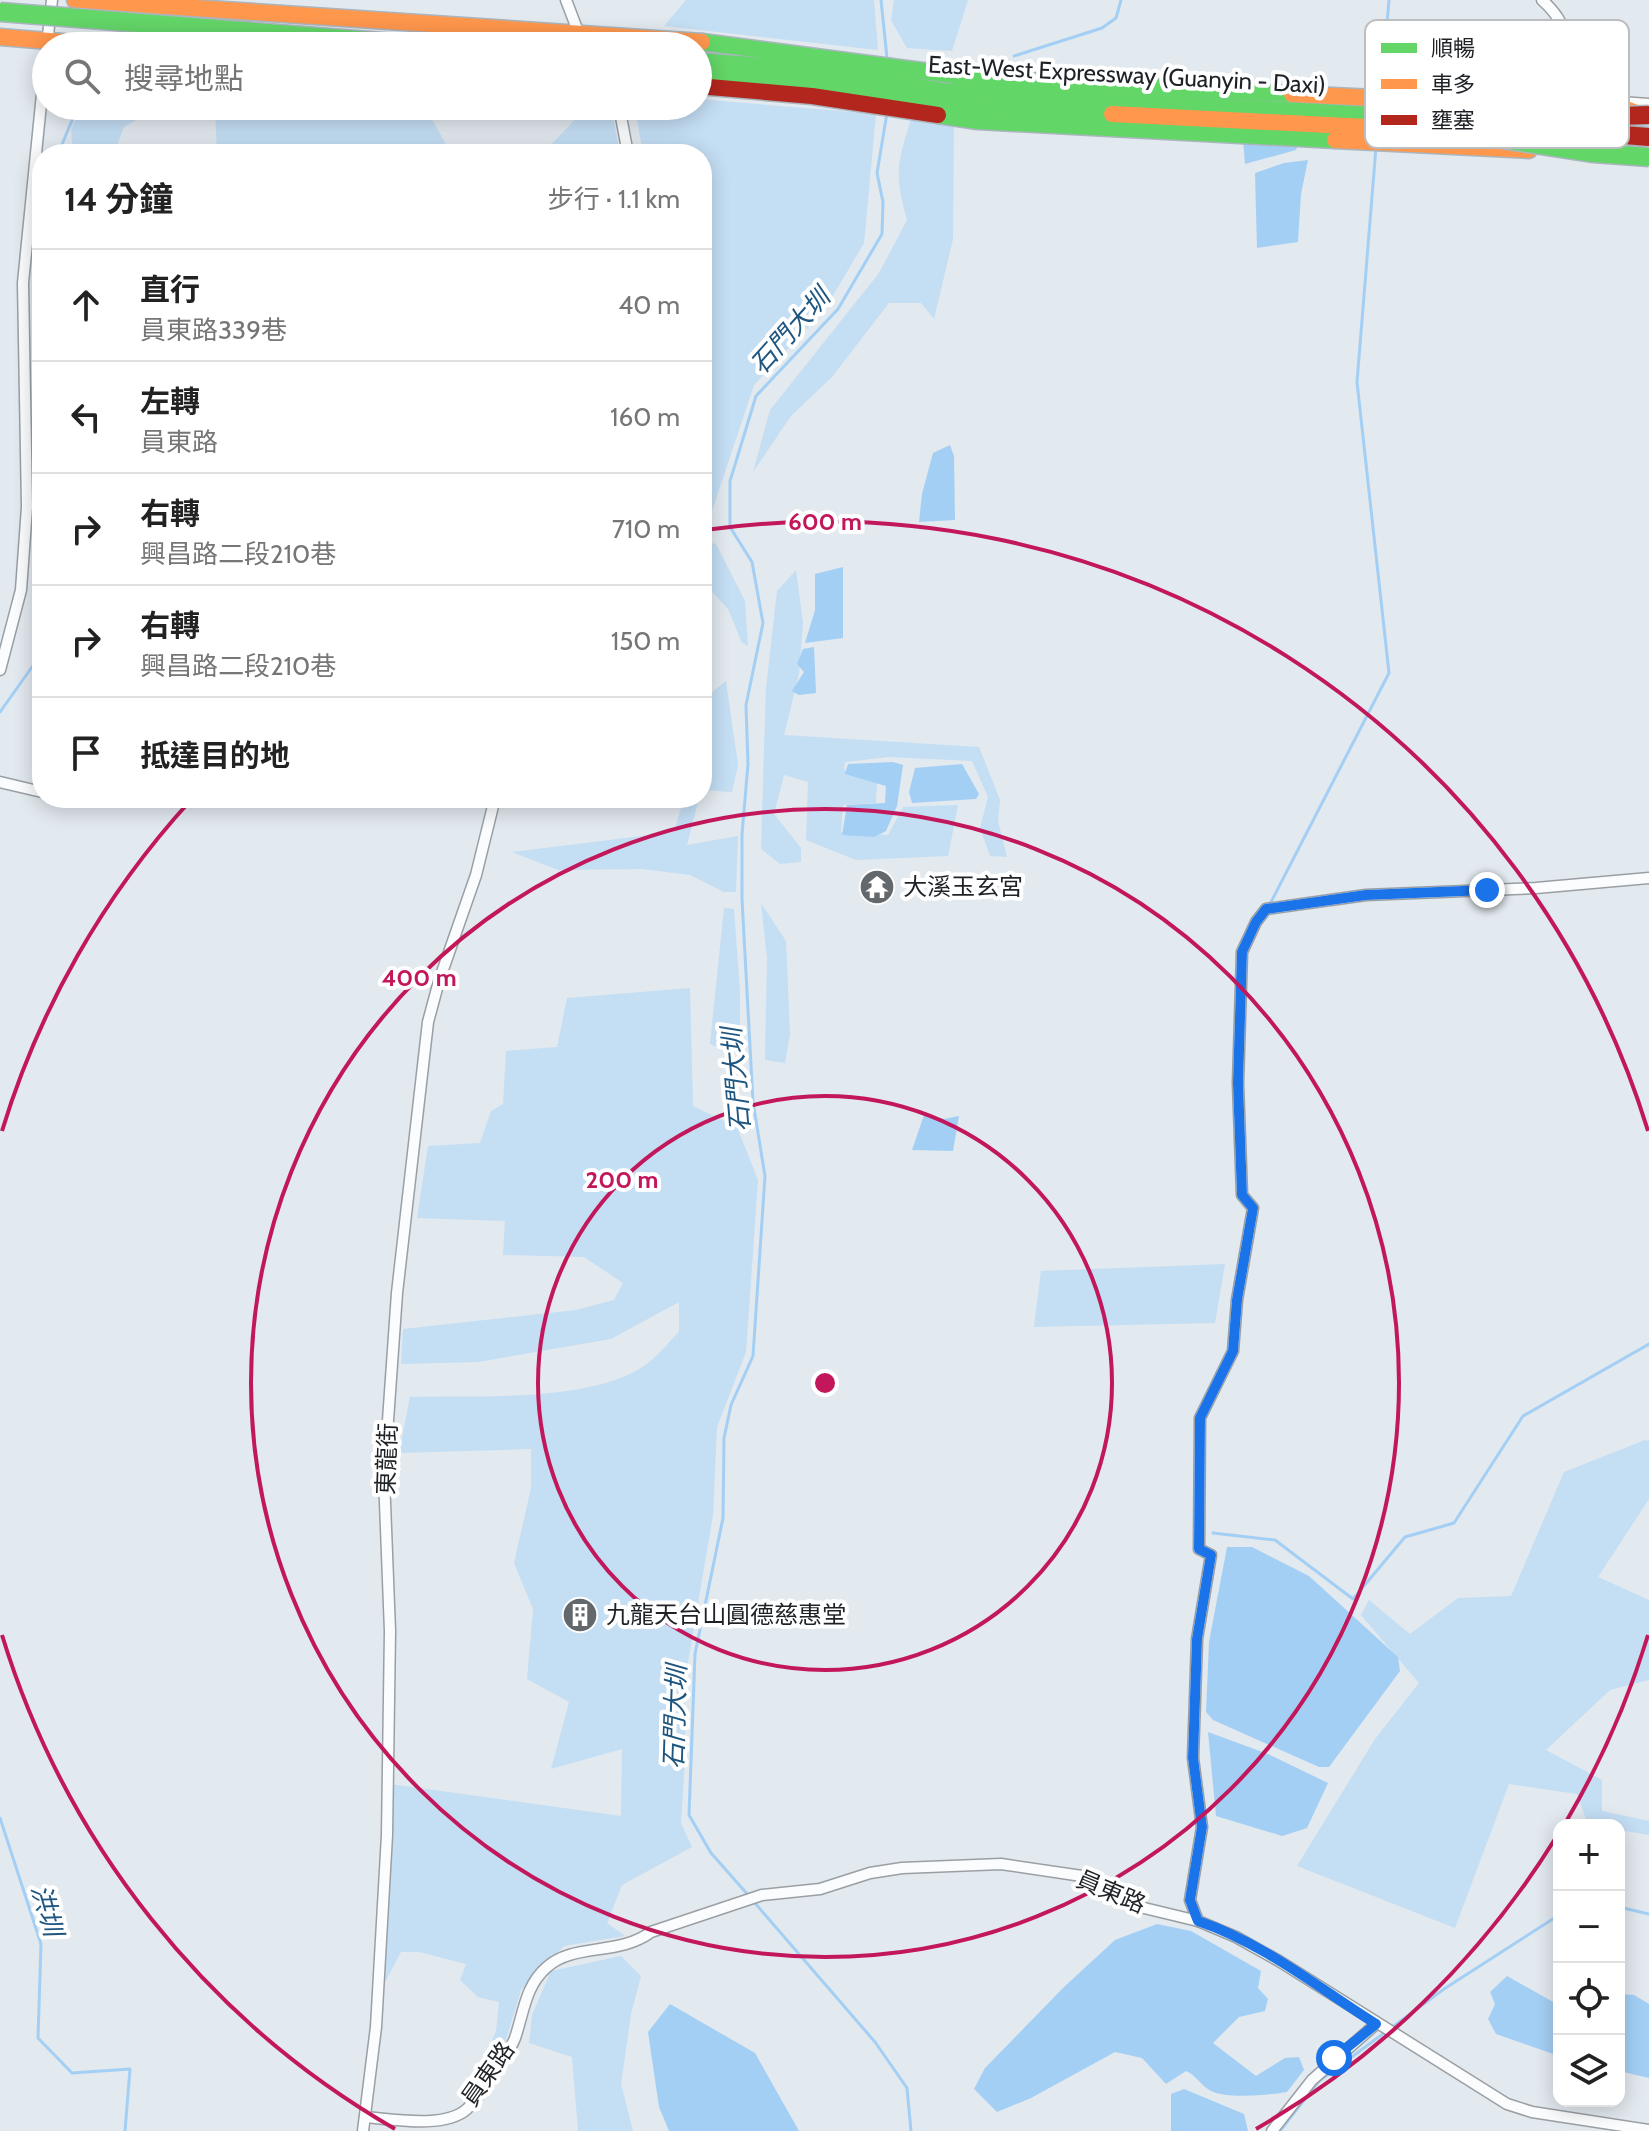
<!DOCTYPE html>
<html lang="zh-TW">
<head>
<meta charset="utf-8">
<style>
	:root { --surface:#fff; --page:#f6f6f6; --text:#222; --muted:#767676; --line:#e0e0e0 }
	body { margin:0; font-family:Cabin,"Noto Sans TC",sans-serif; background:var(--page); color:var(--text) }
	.controls { position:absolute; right:24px; bottom:24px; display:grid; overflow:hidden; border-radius:16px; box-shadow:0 4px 20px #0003 }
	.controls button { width:72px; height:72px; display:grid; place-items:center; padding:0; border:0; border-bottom:2px solid var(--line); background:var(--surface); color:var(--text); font:40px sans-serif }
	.stop { position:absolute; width:24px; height:24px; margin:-18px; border:6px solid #1a73e8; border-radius:50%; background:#fff }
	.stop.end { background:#1a73e8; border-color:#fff; box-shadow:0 2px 8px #0008 }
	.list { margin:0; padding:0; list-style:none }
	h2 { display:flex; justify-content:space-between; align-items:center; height:104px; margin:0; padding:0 32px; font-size:34px }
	h2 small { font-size:26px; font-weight:400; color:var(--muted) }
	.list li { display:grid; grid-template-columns:52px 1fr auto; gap:24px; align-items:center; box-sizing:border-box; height:112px; padding:0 32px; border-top:2px solid var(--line) }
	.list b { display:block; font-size:30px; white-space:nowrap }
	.list p { margin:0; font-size:26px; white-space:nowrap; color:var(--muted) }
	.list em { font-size:26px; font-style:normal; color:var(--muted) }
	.icon { flex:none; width:44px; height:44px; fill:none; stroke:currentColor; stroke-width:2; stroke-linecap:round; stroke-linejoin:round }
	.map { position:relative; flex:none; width:1649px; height:2131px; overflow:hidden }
	.search { position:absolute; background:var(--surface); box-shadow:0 4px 20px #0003; left:32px; top:32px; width:680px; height:88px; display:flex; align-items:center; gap:20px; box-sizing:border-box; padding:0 28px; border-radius:44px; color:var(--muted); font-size:30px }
	.panel { position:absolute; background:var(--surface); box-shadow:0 4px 20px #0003; left:32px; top:144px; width:680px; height:664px; border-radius:32px }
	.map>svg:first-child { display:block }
	.green { fill:#c4def4 }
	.water { fill:#a4cff5 }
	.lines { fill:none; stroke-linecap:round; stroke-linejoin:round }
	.stream { stroke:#a4cff5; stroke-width:3 }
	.street-casing { stroke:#9a9fa4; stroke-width:13 }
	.fast-casing { stroke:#aab5be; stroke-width:19 }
	.slow-casing { stroke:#aab5be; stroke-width:19 }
	.jam-casing { stroke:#aab5be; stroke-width:19 }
	.street { stroke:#fbfcfd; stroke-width:10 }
	.fast { stroke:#63d668; stroke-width:16 }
	.slow { stroke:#ff974d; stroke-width:16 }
	.jam { stroke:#b3261e; stroke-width:16 }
	.fast-bridge-casing { stroke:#aab5be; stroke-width:21; stroke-linecap:butt }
	.jam-bridge-casing { stroke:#aab5be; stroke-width:21; stroke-linecap:butt }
	.fast-bridge { stroke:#63d668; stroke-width:18 }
	.jam-bridge { stroke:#b3261e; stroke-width:18 }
	.route { stroke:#1a73e8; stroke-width:10 }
	.ring { fill:none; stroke:#c2185b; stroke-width:4 }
	.labels { text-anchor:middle; stroke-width:8; stroke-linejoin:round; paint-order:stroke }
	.street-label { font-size:24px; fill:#1e2226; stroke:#fff }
	.poi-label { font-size:24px; fill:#1e2226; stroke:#fff; text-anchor:start }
	.water-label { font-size:26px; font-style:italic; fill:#1f5680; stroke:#fff }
	.key { fill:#fff; stroke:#bcbdbe; stroke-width:2 }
	.key-label { font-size:22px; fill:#1e2226 }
	.centre { fill:#c2185b; stroke:#fff; stroke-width:4 }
	.ring-label { font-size:24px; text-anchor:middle; font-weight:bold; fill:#c2185b; stroke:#fff; stroke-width:8; stroke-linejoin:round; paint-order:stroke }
</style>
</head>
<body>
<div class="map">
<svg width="1649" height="2131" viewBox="0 0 1649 2131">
	<rect width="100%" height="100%" fill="#e2e9ef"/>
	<g class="green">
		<polygon points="686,0 874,0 878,50 664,26"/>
		<polygon points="894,0 968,0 952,51 907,48 891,20"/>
		<polygon points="698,99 876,114 864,243 825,309 754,385 712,511 702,511 702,154 643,154 635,109 636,106 698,106"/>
		<polygon points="81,106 160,106 124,127 114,154 73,154 71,130"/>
		<polygon points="188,106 425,106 451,154 217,154 215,111"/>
		<polygon points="588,106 611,106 620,154 542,154"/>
		<path d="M911,119l43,3 -1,117 -19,80 -13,-16h-32l-57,74 -41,39 -38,56 17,-62 109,-137 28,-53c-13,-46 -10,-56 4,-101z"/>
		<polygon points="702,541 716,544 745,601 748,646 742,643 728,609 702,581 710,566 702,555"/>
		<polygon points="796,570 803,623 799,674 784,735 979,747 1000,800 998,821 1007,857 990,856 980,828 988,797 972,761 889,757 845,762 844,770 877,782 876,803 843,805 841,832 888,835 903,807 958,805 948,856 856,860 806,840 808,782 784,775 774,814 801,848 801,862 780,864 761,849 766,688 777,591"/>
		<polygon points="726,681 738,765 732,792 702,790 702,700"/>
		<polygon points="684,798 699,798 687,845 738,836 736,892 724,892 690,875 642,869 558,870 512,852 674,832"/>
		<polygon points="761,903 786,941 790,1034 785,1063 765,1060 767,958"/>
		<polygon points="724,908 734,909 740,992 740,1056 710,1044"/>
		<path d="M690,988l3,118 44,21 21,53 -12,172 -29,75 -4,88 -28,165v80l-4,63 11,24 -70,38 -15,38 18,13 -61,10 -43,44 -18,60 -23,36 -2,-12 18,-43 3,-29 -21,-5 -18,-17 6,-16 -47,-12h-18l-19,36 8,-204 231,32 1,-67 -71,20 18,-67 -42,-23 6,-70 -19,-46 17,-75v-39l-132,4 11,-56c67,-2 165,5 224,-25 18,-9 32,-26 45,-41v-29l-68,37 -133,23 -77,2 2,-35 173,-19 38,-10 9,-17 -39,-26 -81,-2 2,-34 -88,-3 11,-72 52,-3 11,-32 12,-7 3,-53 51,-4 10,-49z"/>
		<polygon points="1225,1264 1215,1323 1034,1327 1041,1271"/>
		<polygon points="1645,1440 1649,1441 1649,1499 1598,1577 1649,1600 1649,1680 1610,1690 1546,1750 1602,1780 1602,1811 1649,1821 1649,1835 1619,1830 1619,1825 1588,1825 1577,1794 1509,1784 1455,1928 1297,1866 1375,1739 1419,1683 1361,1615 1369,1600 1410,1634 1458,1598 1511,1596 1564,1472"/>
		<polygon points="621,1956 641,1976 631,2014 621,2084 633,2131 578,2131 572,2057 529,2043 532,2015 551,1971"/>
	</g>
	<g class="water">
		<polygon points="1243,140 1298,145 1296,150 1245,164"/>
		<polygon points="1308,160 1301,194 1298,242 1257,248 1255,173 1284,163"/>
		<polygon points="950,445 954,456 955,520 919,522 922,494 933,453"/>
		<polygon points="843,567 843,638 805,643 815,610 815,574"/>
		<polygon points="814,647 816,693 799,695 792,691 804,672 797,664 803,649"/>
		<polygon points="893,762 903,765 897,806 886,831 874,837 842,835 847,805 885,803 886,786 845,774 848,764"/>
		<polygon points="962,764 979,794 976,799 912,803 909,792 915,768"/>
		<polygon points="924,1115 944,1119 959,1116 953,1151 912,1150"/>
		<polygon points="1227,1547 1252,1547 1309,1576 1398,1657 1400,1671 1329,1767 1319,1767 1213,1720 1206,1712 1209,1642"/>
		<polygon points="1208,1732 1268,1754 1328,1783 1307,1828 1282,1836 1216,1816"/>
		<path d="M1157,1924l34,7 70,40 -3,17 10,11 -3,12 -26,6 -26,26 43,33 29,-18 14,-1 5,13 -17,22c-18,3 -60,7 -76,-1 -10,-5 -15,-16 -25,-20l-20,13 -24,-26 -27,-6 -84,46 -34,14 -23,-23 11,-21 79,-81 51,-47z"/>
		<polygon points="1507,1976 1555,2003 1559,2001 1559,2056 1496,2034 1488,2019 1495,2004 1490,1992"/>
		<polygon points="1619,1994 1634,1995 1649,2004 1649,2078 1619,2071"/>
		<polygon points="670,2004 755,2053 799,2131 669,2131 659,2107 648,2032"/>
		<polygon points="1184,2089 1244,2114 1248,2131 1171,2131 1171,2094"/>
	</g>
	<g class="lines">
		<g class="stream">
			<polyline points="881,0 887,58"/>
			<polyline points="1014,56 1102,28 1116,18 1121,0"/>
			<polyline points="1381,92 1389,0"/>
			<polyline points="58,154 78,106"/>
			<polyline points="42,331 42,365"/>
			<polyline points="0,712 42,653"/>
			<polyline points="1270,904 1389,673 1357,382 1376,147"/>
			<polyline points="1213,1533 1275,1540 1353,1599 1405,1537 1454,1523 1523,1416 1649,1344"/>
			<polyline points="0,1818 41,1944 38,2038 72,2073 130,2069 125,2131"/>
			<polyline points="749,1896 711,1853 689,1815 695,1654 723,1518 724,1438 731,1405 753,1356 765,1176 753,1102 742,899 742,834 748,764 746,705 763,623 752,562 730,527 730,481 756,396 838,309 882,234 883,202 877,173 887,113"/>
			<polyline points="754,1902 875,2042 907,2088 911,2131"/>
			<polyline points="1619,1907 1649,1914"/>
			<polyline points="1280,2131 1319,2081 1444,1989 1559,1915"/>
		</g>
		<defs>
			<g id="street">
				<polyline points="566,0 579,34 589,46"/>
				<path d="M1542,0c29,26 21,41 37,72 5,11 15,20 24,29"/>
				<polyline points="47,44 52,0"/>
				<polyline points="1621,102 1649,104"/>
				<polyline points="619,106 628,154"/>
				<polyline points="0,670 21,590 27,507 23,283 46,54"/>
				<polyline points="0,782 42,792"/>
				<polyline points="131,798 141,798"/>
				<polyline points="1198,1921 1190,1900 1202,1827 1193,1758 1197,1639 1211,1555 1199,1549 1200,1418 1233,1351 1237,1300 1253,1208 1242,1195 1238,1083 1242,952 1256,922 1266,909 1366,895 1536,888 1649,878"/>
				<path d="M365,2117c27,2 80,12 102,-8 8,-8 16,-19 23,-29 9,-13 19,-27 25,-42 9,-26 10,-52 32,-71 26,-24 72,-11 104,-35l111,-37 58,-6 50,-16 32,-5 99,-4 81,12 41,19 17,12 58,14 38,16 43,24 228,143 25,8 117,18"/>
				<polyline points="363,2131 376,2027 387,1835 390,1631 384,1477 397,1293 428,1022 439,981 476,875 495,798"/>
				<polyline points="1272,2131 1312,2080 1376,2024"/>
			</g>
			<g id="fast">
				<polyline points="702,42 975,78 1292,94"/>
				<polyline points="698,61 816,70 942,91 1411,117"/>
				<polyline points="698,74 814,84 973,107 1112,114"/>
				<polyline points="938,115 978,121 1335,140"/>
			</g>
			<g id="slow">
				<polyline points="75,0 702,42"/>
				<polyline points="0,37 111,46"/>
				<polyline points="1292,94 1436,101 1476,95 1554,97 1603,101 1640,114"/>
				<polyline points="1112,114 1464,132"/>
				<polyline points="1335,140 1529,150"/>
			</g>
			<polyline id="jam" points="698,86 812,96 938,115"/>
		</defs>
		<use href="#street" class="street-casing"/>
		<use href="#fast" class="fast-casing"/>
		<use href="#slow" class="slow-casing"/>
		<use href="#jam" class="jam-casing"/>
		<use href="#street" class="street"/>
		<use href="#fast" class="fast"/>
		<use href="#slow" class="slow"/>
		<use href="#jam" class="jam"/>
		<defs>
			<g id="fast-bridge">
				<polyline points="0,12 432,46"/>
				<polyline points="1450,131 1594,153 1649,157"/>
			</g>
			<g id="jam-bridge">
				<polyline points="1532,119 1649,115"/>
				<polyline points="1476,123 1649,137"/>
			</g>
		</defs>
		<use href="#fast-bridge" class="fast-bridge-casing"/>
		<use href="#jam-bridge" class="jam-bridge-casing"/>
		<use href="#fast-bridge" class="fast-bridge"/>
		<use href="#jam-bridge" class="jam-bridge"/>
	</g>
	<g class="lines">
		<path class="route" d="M1334,2058l42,-34c-57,-36 -113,-81 -178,-103l-8,-21 12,-73 -9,-69 4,-119 14,-84 -12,-6 1,-131 33,-67 4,-51 16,-92 -11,-13 -4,-112 4,-131 14,-30 10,-13 100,-14 121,-5"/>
	</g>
	<g class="ring">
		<circle cx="825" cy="1383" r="287"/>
		<circle cx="825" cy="1383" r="574"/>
		<path d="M1648 1635A861 861 0 0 1 1567 1820M1555 1839A861 861 0 0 1 1256 2129M395 2129A861 861 0 0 1 2 1635M2 1131A861 861 0 0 1 190 801M705 530A861 861 0 0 1 1648 1131"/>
	</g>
	<defs>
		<symbol id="temple-disc" viewBox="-11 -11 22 22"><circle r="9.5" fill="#63686c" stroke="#fff"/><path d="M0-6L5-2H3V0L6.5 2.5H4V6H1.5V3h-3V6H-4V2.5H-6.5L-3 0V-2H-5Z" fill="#fff"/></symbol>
		<symbol id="building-disc" viewBox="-11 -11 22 22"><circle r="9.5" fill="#63686c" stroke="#fff"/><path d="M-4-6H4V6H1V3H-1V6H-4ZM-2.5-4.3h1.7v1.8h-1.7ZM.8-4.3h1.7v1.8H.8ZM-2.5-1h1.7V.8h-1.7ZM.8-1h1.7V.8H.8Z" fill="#fff"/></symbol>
	</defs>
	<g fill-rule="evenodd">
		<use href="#temple-disc" x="857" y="867" width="40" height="40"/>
		<use href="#building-disc" x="560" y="1595" width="40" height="40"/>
	</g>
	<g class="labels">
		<g class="street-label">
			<text transform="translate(1127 75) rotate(3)" y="8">East-West Expressway (Guanyin - Daxi)</text>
			<text transform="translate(387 1459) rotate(-88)" y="8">東龍街</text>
			<text transform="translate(1111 1892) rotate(23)" y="8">員東路</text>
			<text transform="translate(488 2074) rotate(-55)" y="8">員東路</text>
		</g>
		<g class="poi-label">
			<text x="903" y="895">大溪玉玄宮</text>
			<text x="606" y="1623">九龍天台山圓德慈惠堂</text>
		</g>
		<g class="water-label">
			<text transform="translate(790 331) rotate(-48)" y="9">石門大圳</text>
			<text transform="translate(736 1080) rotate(-95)" y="9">石門大圳</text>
			<text transform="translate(675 1717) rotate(-88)" y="9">石門大圳</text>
			<text transform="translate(47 1910) rotate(74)" y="9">洪圳</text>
		</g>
	</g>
	<rect x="1365" y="20" width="264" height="128" rx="12" class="key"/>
	<rect x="1381" y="43" width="36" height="10" fill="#63d668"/>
	<rect x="1381" y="79" width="36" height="10" fill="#ff974d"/>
	<rect x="1381" y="115" width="36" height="10" fill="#b3261e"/>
	<g class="key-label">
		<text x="1431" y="56">順暢</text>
		<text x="1431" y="92">車多</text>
		<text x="1431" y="128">壅塞</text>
	</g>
	<circle cx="825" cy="1383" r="12" class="centre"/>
	<g class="ring-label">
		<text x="825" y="530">600 m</text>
		<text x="419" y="986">400 m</text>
		<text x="622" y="1188">200 m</text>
	</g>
</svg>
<div class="controls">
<button>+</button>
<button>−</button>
<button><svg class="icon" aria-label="locate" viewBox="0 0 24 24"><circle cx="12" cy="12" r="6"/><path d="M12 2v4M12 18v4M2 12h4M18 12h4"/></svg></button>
<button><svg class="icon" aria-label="layers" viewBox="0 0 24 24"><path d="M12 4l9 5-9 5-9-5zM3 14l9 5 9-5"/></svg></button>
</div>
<div class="stop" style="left:1334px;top:2058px"></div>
<div class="stop end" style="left:1487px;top:890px"></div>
<div class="search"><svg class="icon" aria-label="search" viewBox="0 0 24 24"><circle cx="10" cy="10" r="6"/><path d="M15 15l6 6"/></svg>搜尋地點</div>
<section class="panel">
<h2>14 分鐘<small>步行 · 1.1 km</small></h2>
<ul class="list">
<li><svg class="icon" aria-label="ahead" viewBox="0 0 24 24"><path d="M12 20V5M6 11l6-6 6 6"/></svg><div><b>直行</b><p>員東路339巷</p></div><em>40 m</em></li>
<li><svg class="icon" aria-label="left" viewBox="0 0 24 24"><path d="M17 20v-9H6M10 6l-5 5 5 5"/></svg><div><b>左轉</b><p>員東路</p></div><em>160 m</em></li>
<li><svg class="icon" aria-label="right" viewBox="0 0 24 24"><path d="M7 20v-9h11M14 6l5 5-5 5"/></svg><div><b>右轉</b><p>興昌路二段210巷</p></div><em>710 m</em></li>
<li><svg class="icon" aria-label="right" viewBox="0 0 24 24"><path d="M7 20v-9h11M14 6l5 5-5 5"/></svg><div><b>右轉</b><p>興昌路二段210巷</p></div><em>150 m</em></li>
<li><svg class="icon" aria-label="arrive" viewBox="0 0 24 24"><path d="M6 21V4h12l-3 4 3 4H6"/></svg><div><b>抵達目的地</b></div></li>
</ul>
</section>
</div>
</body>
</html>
